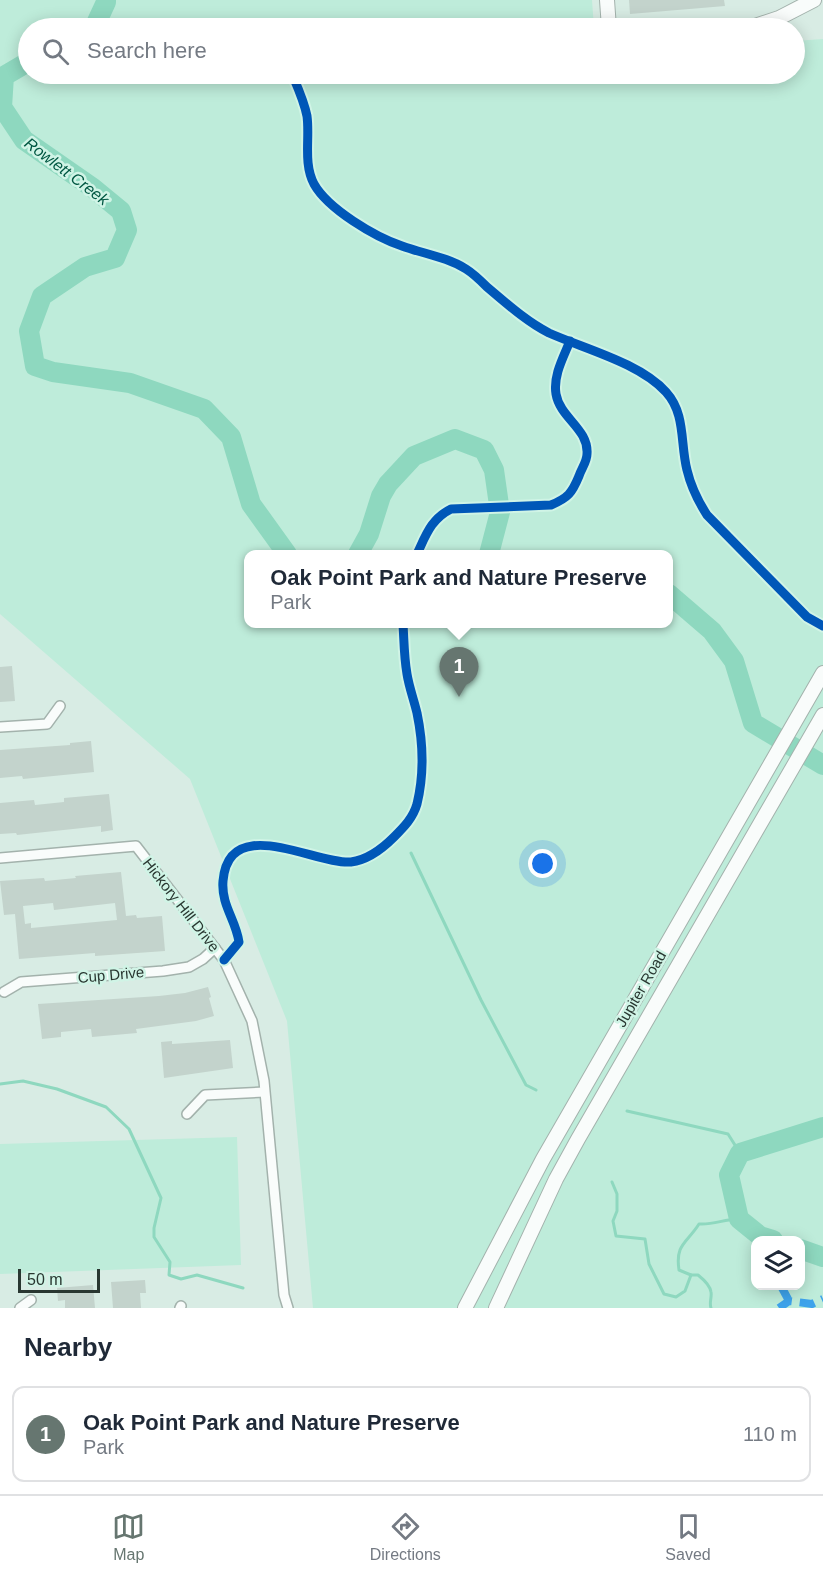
<!DOCTYPE html>
<html lang="en">
<head>
<meta charset="utf-8">
<style>
	:root { --surface:#fff; --page:#f6f6f7; --text:#1f2937; --muted:#747a83; --line:#e0e1e3; --accent:#667670 }
	body { margin:0; font-family:Arial,sans-serif; background:var(--page); color:var(--text) }
	.controls { position:absolute; right:18px; bottom:18px; display:grid; overflow:hidden; border-radius:12px; box-shadow:0 3px 15px #0003 }
	.controls button { width:54px; height:54px; display:grid; place-items:center; padding:0; border:0; border-bottom:2px solid var(--line); background:var(--surface); color:var(--text); font:30px sans-serif }
	.scale { position:absolute; left:18px; bottom:15px; width:82px; box-sizing:border-box; padding-left:6px; border:3px solid #293731; border-top:0; font-size:16px; line-height:21px; white-space:nowrap; color:#293731; -webkit-text-stroke:4px #d0f4e6; paint-order:stroke }
	.you { position:absolute; left:543px; top:864px; width:21px; height:21px; margin:-15px; border:4px solid #fff; border-radius:50%; background:#1a73e8; box-shadow:0 0 0 9px #1a73e833 }
	.badge { display:grid; place-items:center; width:39px; height:39px; border-radius:50%; background:var(--accent); color:#fff; font-size:20px; font-weight:700 }
	.pin { position:absolute; translate:-50% -50px; filter:drop-shadow(0 2px 3px #0008) }
	.pin::after { content:''; position:absolute; top:32px; width:21px; height:18px; background:inherit; clip-path:polygon(0 0,100% 0,50% 100%) }
	.popup { position:absolute; left:244px; top:550px; width:429px; height:78px; box-sizing:border-box; display:grid; place-content:center; border-radius:12px; background:var(--surface); filter:drop-shadow(0 2px 4px #0005); font-size:20px; white-space:nowrap; color:var(--muted) }
	.popup b { font-size:22px; color:var(--text) }
	.popup::after { content:''; position:absolute; left:50%; top:100%; margin-left:-12px; border:12px solid transparent; border-top-color:var(--surface) }
	.list { margin:0; padding:0; list-style:none }
	h2 { display:flex; justify-content:space-between; align-items:center; height:78px; margin:0; padding:0 24px; font-size:26px }
	h2 small { font-size:20px; font-weight:400; color:var(--muted) }
	.list li { display:grid; grid-template-columns:39px 1fr auto; gap:18px; align-items:center; box-sizing:border-box; height:96px; margin:0 12px 12px; padding:0 12px; border:2px solid var(--line); border-radius:12px }
	.list b { display:block; font-size:22px; white-space:nowrap }
	.list p { margin:0; font-size:20px; white-space:nowrap; color:var(--muted) }
	.list em { font-size:20px; font-style:normal; color:var(--muted) }
	.icon { flex:none; width:33px; height:33px; fill:none; stroke:currentColor; stroke-width:2; stroke-linecap:round; stroke-linejoin:round }
	.map { position:relative; flex:none; width:823px; height:1308px; overflow:hidden }
	.search { position:absolute; background:var(--surface); box-shadow:0 3px 15px #0003; left:18px; right:18px; top:18px; height:66px; display:flex; align-items:center; gap:15px; box-sizing:border-box; padding:0 21px; border-radius:33px; color:var(--muted); font-size:22px }
	.sheet { height:186px; background:var(--surface) }
	nav { display:flex; justify-content:space-around; align-items:center; box-sizing:border-box; height:84px; border-top:2px solid var(--line); background:var(--surface); font-size:16px; color:var(--muted) }
	nav a { display:grid; justify-items:center; gap:3px }
	nav .on { color:var(--accent) }
	.map>svg:first-child { display:block }
	.green { fill:#beecda; fill-rule:evenodd }
	.lines { fill:none; stroke-linecap:round; stroke-linejoin:round }
	.stream { stroke:#8ed8bf; stroke-width:3 }
	.river { stroke:#8ed8bf; stroke-width:20 }
	.building { fill:#c3d3cc; fill-rule:evenodd }
	.street-casing { stroke:#a3b2ac; stroke-width:12 }
	.secondary-casing { stroke:#a3b2ac; stroke-width:16 }
	.street { stroke:#f9fcfb; stroke-width:9 }
	.secondary { stroke:#f9fcfb; stroke-width:14 }
	.quiet { stroke:#3ea3eb; stroke-width:8; stroke-dasharray:15 8; stroke-linecap:butt }
	.cycleway-casing { stroke:#d0f4e6; stroke-width:13 }
	.cycleway { stroke:#0057b8; stroke-width:9 }
	.labels { text-anchor:middle; stroke-width:5; stroke-linejoin:round; paint-order:stroke }
	.street-label { font-size:15px; fill:#293731; stroke:#d0f4e6 }
	.water-label { font-size:16px; font-style:italic; fill:#005742; stroke:#d0f4e6 }
</style>
</head>
<body>
<div class="map">
<svg width="823" height="1308" viewBox="0 0 823 1308">
	<rect width="100%" height="100%" fill="#d8ece4"/>
	<g class="green">
		<path d="M0,0h592l2,28h-566v46h766l1,-33 28,-2v1269h-510l-26,-287 -97,-242 -190,-165zM249,554h420v70h-420zM756,1240h44v46h-44z"/>
		<polygon points="237,1137 241,1265 0,1274 0,1144"/>
	</g>
	<g class="lines">
		<g class="stream">
			<polyline points="411,853 481,1000 526,1085 536,1090"/>
			<polyline points="0,1084 23,1081 57,1089 106,1107 129,1129 161,1198 154,1228 154,1237 170,1262 169,1275 181,1279 197,1275 243,1288"/>
			<polyline points="627,1111 728,1134 740,1153"/>
			<polyline points="612,1182 617,1194 617,1211 613,1221 616,1236 645,1239 649,1264 664,1294 676,1297 685,1291 691,1275"/>
			<path d="M711,1308c-2,-6 1,-10 0,-16 -1,-7 -8,-13 -13,-17h-7l-12,-5c-4,-26 8,-27 20,-46 16,1 24,-5 40,-5"/>
		</g>
		<g class="river">
			<polyline points="94,28 106,2 106,0"/>
			<polyline points="28,62 4,76 2,107 24,140 93,188 121,211 127,230 115,258 85,267 42,296 29,331 35,366 53,372 130,383 204,409 231,437 251,504 287,554"/>
			<polyline points="358,554 369,534 381,496 388,484 414,456 455,439 484,450 494,470 500,512 489,554"/>
			<polyline points="669,594 712,631 734,661 753,723 823,765"/>
			<polyline points="773,1240 760,1236 739,1219 729,1175 740,1153 823,1127"/>
			<polyline points="800,1249 823,1257"/>
		</g>
	</g>
	<g class="building">
		<polygon points="629,0 724,0 725,6 630,14"/>
		<polygon points="12,666 15,701 0,702 0,667"/>
		<polygon points="91,741 94,772 23,779 22,776 0,778 0,750 70,745 70,743"/>
		<polygon points="109,794 113,830 101,832 101,826 17,835 16,833 0,834 0,803 34,800 35,805 64,802 64,798"/>
		<path d="M121,872l5,44 10,-1 1,3 25,-2 3,35 -70,5v-3l-76,6 -4,-45 -11,1 -4,-34 44,-3 1,3 31,-3 -1,-2zM53,903l1,7 61,-7 2,17 -86,8v-5l-6,1 -2,-18z"/>
		<polygon points="208,987 211,997 209,998 214,1016 196,1021 136,1029 137,1033 92,1037 91,1029 61,1032 61,1037 42,1039 38,1004 159,996 185,993"/>
		<polygon points="230,1040 233,1068 164,1078 161,1042 172,1041 172,1044"/>
		<polygon points="145,1280 146,1293 140,1293 141,1308 113,1308 111,1282"/>
		<polygon points="93,1285 95,1308 65,1308 65,1300 58,1301 57,1288"/>
	</g>
	<g class="lines">
		<defs>
			<g id="street">
				<polyline points="0,727 47,724 60,706"/>
				<polyline points="0,858 136,846 224,960 252,1021 264,1081 284,1295 288,1308"/>
				<polyline points="4,992 21,982 163,971 189,967 203,959 215,948"/>
				<polyline points="187,1114 205,1095 264,1092"/>
				<polyline points="20,1308 31,1300"/>
				<polyline points="180,1308 181,1306"/>
			</g>
			<g id="secondary">
				<polyline points="607,0 609,28"/>
				<polyline points="749,28 779,18 814,0"/>
				<polyline points="465,1308 543,1159 823,673"/>
				<polyline points="496,1308 556,1179 578,1139 823,715"/>
			</g>
		</defs>
		<use href="#street" class="street-casing"/>
		<use href="#secondary" class="secondary-casing"/>
		<use href="#street" class="street"/>
		<use href="#secondary" class="secondary"/>
		<g class="quiet">
			<polyline points="781,1286 789,1301"/>
			<polyline points="779,1308 789,1301 812,1304 823,1299"/>
		</g>
		<defs>
			<g id="cycleway">
				<path d="M292,74c6,14 12,27 15,42 3,22 -4,47 7,68 14,25 61,53 88,62 22,8 45,11 64,23 8,5 15,12 21,18 19,16 40,35 62,46 36,16 91,30 117,59 20,22 14,51 21,78 4,17 11,31 20,45l100,102 16,9"/>
				<path d="M417,554c9,-19 14,-35 34,-45l100,-4c17,-7 21,-12 28,-29 2,-7 8,-14 8,-22 2,-25 -27,-36 -31,-60 -3,-18 7,-36 14,-53"/>
				<path d="M224,960l15,-18c-3,-22 -18,-37 -16,-61 6,-69 93,-16 128,-19 16,-2 32,-14 43,-25 10,-10 19,-19 23,-33 7,-29 6,-62 0,-91 -3,-13 -8,-26 -10,-39 -3,-17 -3,-34 -4,-50"/>
			</g>
		</defs>
		<use href="#cycleway" class="cycleway-casing"/>
		<use href="#cycleway" class="cycleway"/>
	</g>
	<g class="labels">
		<g class="street-label">
			<text transform="translate(181 905) rotate(52)" y="5">Hickory Hill Drive</text>
			<text transform="translate(111 975) rotate(-5)" y="5">Cup Drive</text>
			<text transform="translate(641 989) rotate(-60)" y="5">Jupiter Road</text>
		</g>
		<g class="water-label">
			<text transform="translate(67 171) rotate(37)" y="6">Rowlett Creek</text>
		</g>
	</g>
</svg>
<div class="controls">
<button><svg class="icon" aria-label="layers" viewBox="0 0 24 24"><path d="M12 4l9 5-9 5-9-5zM3 14l9 5 9-5"/></svg></button>
</div>
<div class="scale">50 m</div>
<div class="you"></div>
<div class="pin badge" style="left:459px;top:697px">1</div>
<div class="popup"><b>Oak Point Park and Nature Preserve</b>Park</div>
<div class="search"><svg class="icon" aria-label="search" viewBox="0 0 24 24"><circle cx="10" cy="10" r="6"/><path d="M15 15l6 6"/></svg>Search here</div>
</div>
<section class="sheet">
<h2>Nearby<small></small></h2>
<ul class="list">
<li><span class="badge">1</span><div><b>Oak Point Park and Nature Preserve</b><p>Park</p></div><em>110 m</em></li>
</ul>
</section>
<nav>
<a class="on"><svg class="icon" aria-label="map" viewBox="0 0 24 24"><path d="M3 6l6-2 6 2 6-2v14l-6 2-6-2-6 2zM9 4v14M15 6v14"/></svg>Map</a>
<a><svg class="icon" aria-label="directions" viewBox="0 0 24 24"><path d="M12 3l9 9-9 9-9-9zM9 14v-3h6M13 9l2 2-2 2"/></svg>Directions</a>
<a><svg class="icon" aria-label="saved" viewBox="0 0 24 24"><path d="M7 4h10v16l-5-4-5 4z"/></svg>Saved</a>
</nav>
</body>
</html>
